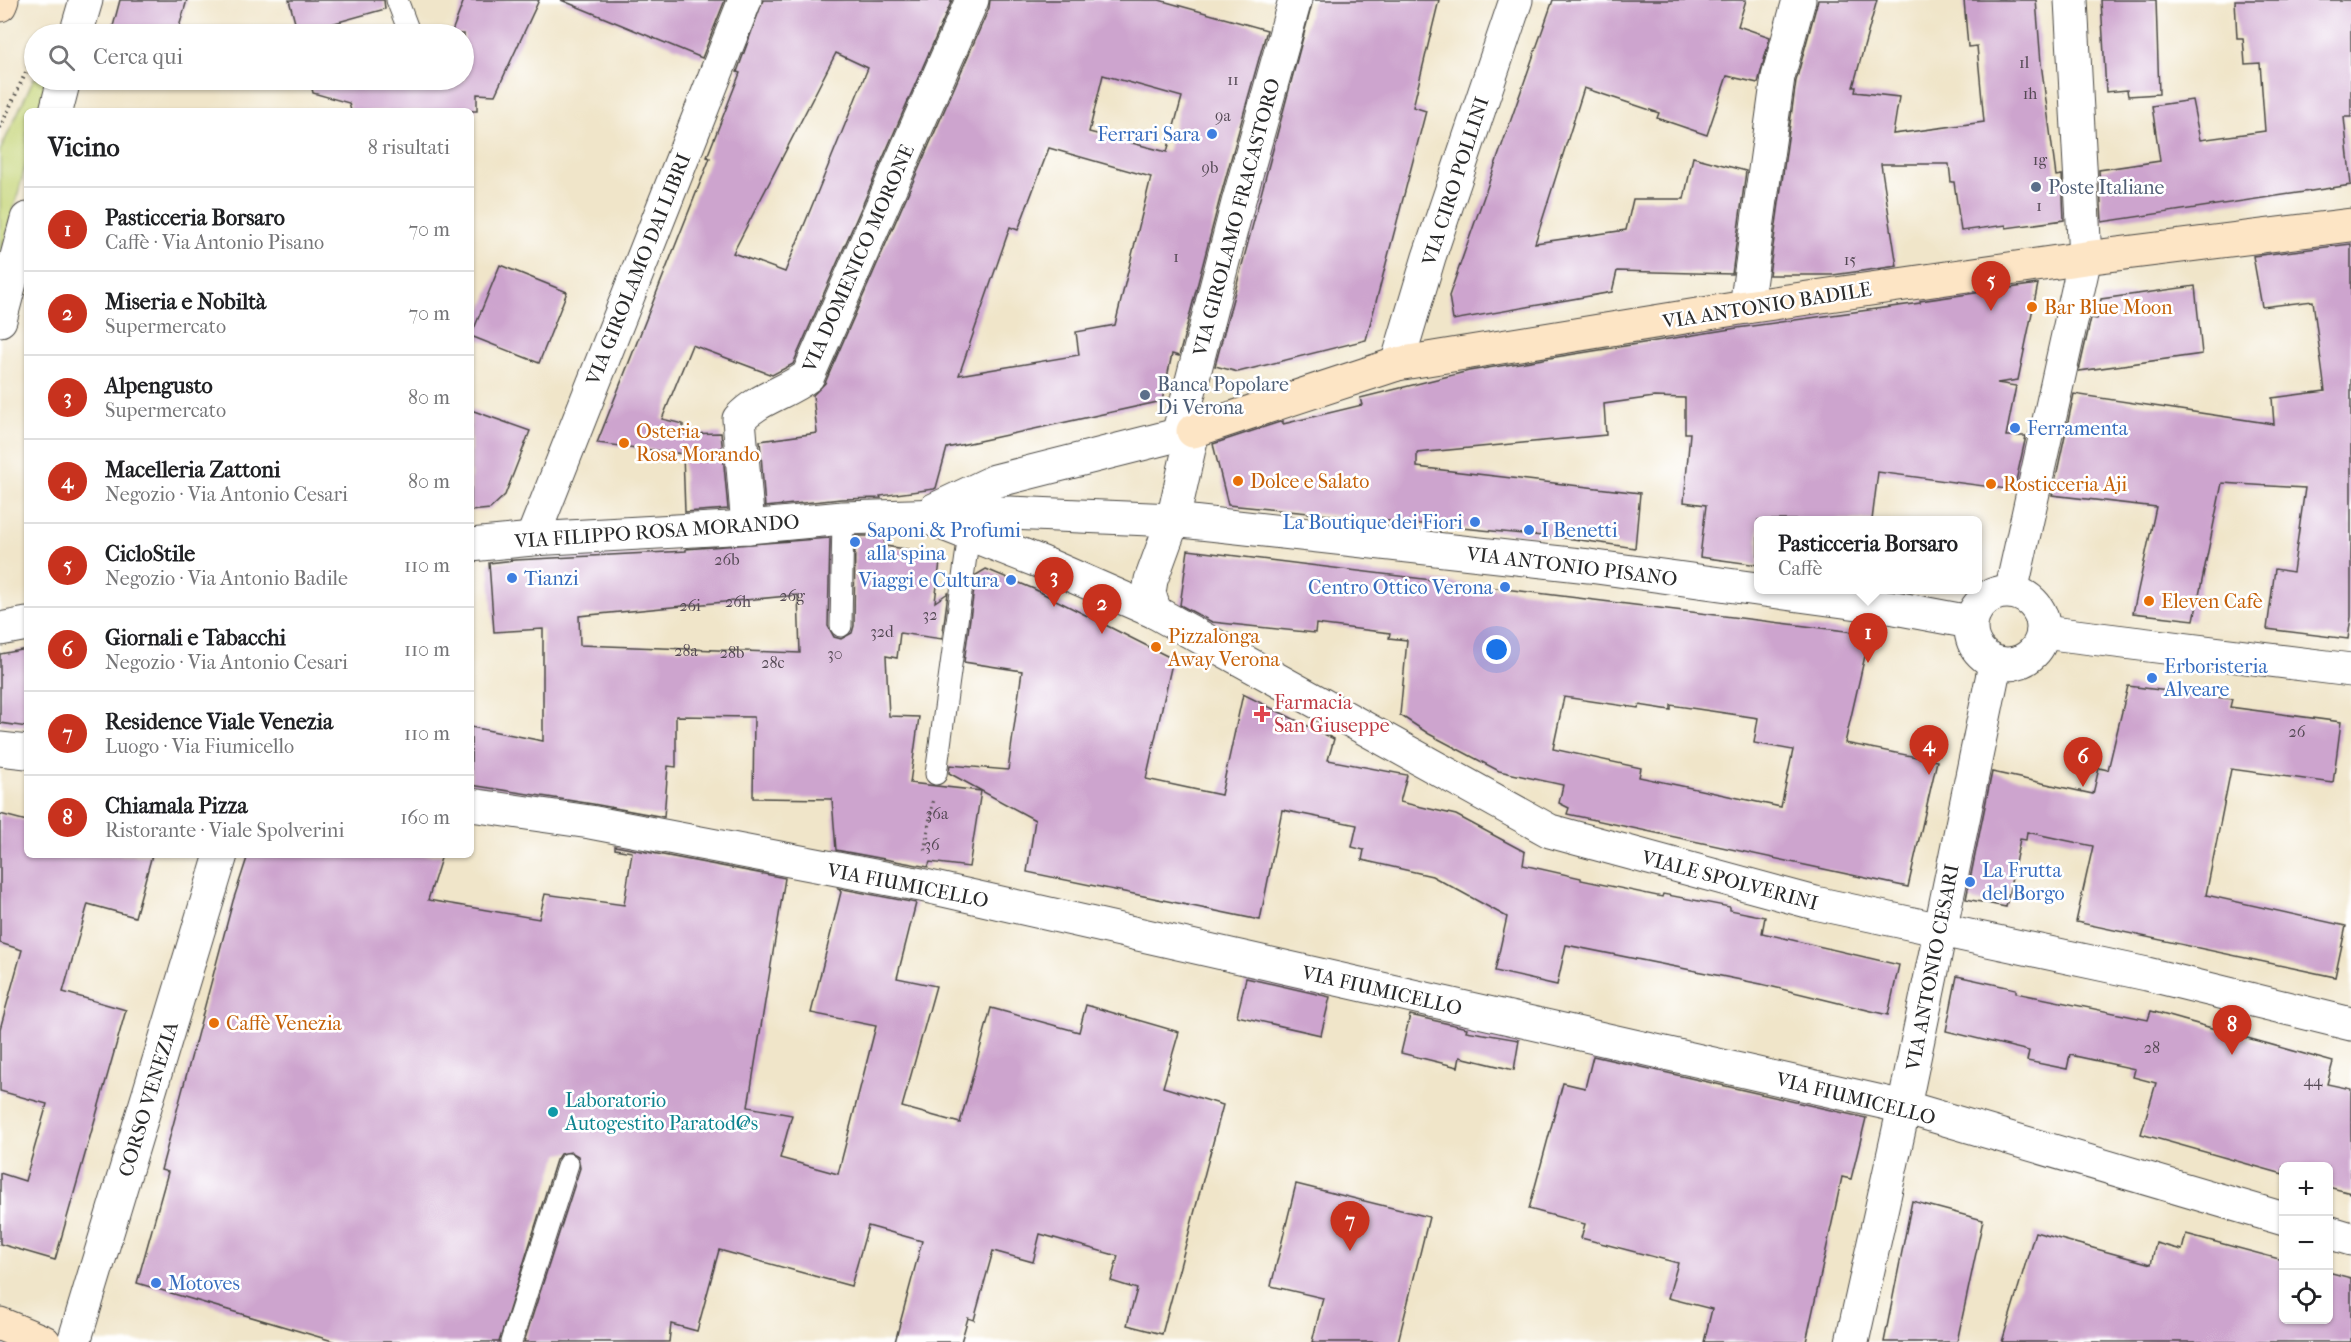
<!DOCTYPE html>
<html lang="it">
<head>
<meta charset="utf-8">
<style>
	:root { --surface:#fff; --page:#f2f2f2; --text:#202124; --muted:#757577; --line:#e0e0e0; --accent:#c8321e }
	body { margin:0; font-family:"IM FELL French Canon",serif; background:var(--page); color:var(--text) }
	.controls { position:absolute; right:18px; bottom:18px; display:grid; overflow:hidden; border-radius:9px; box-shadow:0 2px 4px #0004 }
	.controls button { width:54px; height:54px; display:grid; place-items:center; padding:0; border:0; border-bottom:2px solid var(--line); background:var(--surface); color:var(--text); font:30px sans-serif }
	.you { position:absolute; left:1497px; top:650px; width:21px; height:21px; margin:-15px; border:4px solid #fff; border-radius:50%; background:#1a73e8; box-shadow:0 0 0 9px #1a73e833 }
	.badge { display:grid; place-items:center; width:39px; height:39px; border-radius:50%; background:var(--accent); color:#fff; font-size:20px; font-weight:700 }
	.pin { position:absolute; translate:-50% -50px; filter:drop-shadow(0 2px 3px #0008) }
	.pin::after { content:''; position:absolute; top:32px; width:21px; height:18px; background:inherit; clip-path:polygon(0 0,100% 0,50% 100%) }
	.popup { position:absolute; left:1754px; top:516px; width:228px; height:78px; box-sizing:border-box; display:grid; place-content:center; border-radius:9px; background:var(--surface); filter:drop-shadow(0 2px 4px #0005); font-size:20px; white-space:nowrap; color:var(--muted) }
	.popup b { font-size:22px; color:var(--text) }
	.popup::after { content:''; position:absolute; left:50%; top:100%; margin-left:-12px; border:12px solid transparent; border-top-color:var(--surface) }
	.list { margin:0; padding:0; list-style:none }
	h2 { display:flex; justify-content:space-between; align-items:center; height:78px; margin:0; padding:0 24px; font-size:26px }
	h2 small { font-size:20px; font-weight:400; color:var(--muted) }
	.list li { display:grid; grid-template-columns:39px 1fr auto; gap:18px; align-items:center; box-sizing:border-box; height:84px; padding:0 24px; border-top:2px solid var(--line) }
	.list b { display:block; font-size:22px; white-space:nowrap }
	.list p { margin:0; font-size:20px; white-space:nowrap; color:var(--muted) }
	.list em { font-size:20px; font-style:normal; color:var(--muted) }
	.icon { flex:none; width:33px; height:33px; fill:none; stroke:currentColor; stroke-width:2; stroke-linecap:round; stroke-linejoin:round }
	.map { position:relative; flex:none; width:2351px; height:1342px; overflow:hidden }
	.search { position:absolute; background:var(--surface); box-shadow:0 2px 4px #0004; left:24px; top:24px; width:450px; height:66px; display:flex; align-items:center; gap:15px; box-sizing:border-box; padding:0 21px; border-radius:33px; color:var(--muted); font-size:22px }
	.panel { position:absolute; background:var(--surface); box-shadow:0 2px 4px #0004; left:24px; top:108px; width:450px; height:750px; border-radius:9px }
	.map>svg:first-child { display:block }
	.green { fill:#c4d476; stroke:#788050; stroke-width:1.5 }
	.building { fill:#cda4ce; fill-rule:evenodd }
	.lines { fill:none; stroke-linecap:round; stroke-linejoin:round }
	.lane-casing { stroke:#494743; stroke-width:23 }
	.street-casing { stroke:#494743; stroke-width:35 }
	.secondary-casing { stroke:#494743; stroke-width:35 }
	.path { stroke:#494743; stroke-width:4; stroke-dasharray:1.5 4.5; stroke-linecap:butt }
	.lane { stroke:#fff; stroke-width:21 }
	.street { stroke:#fff; stroke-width:33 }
	.secondary { stroke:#fde5c5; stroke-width:33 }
	.shop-dot { fill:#3f7fe0; stroke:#fff; stroke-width:2 }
	.service-dot { fill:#5c6f8a; stroke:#fff; stroke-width:2 }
	.food-dot { fill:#e8710a; stroke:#fff; stroke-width:2 }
	.health-dot { fill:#e0444e; stroke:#fff; stroke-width:2 }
	.culture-dot { fill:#0f9aa8; stroke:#fff; stroke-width:2 }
	.labels { text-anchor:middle; stroke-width:5; stroke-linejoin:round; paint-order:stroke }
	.number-label { font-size:16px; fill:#544954 }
	.shop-label { font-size:20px; fill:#366cbe; stroke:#fff; text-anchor:start }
	.street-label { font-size:20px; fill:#2b2b2b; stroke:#fff }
	.service-label { font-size:20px; fill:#4e5e75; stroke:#fff; text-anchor:start }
	.food-label { font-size:20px; fill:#c56008; stroke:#fff; text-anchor:start }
	.health-label { font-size:20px; fill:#be3a42; stroke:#fff; text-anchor:start }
	.culture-label { font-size:20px; fill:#0d838f; stroke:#fff; text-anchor:start }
</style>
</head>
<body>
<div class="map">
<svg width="2351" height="1342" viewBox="0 0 2351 1342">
	<rect width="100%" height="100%" fill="#fff"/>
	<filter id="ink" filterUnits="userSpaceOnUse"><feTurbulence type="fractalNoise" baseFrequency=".0167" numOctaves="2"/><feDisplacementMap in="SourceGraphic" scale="12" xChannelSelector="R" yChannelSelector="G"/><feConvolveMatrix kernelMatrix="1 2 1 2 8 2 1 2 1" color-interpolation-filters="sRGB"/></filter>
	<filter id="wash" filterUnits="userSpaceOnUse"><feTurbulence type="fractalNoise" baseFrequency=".008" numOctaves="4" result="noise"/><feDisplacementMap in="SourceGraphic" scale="24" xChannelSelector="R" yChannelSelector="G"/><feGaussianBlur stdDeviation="1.35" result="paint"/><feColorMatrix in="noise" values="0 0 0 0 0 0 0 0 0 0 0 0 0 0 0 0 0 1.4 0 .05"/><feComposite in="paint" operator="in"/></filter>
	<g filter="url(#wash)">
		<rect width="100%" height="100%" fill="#f0e5c9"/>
		<polygon class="green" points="34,78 49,80 40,111 27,111 27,160 0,260 0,151"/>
		<g id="blocks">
			<g class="building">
				<polygon points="120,0 187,0 177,34 111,34"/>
				<polygon points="289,0 384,0 385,9 331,24 334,34 298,34"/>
				<polygon points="464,0 539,0 495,95 477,94 477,111 351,111 349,103 313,93 310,80 464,80 464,34 451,34"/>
				<polygon points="561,0 725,0 702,58"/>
				<path d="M763,0h189l-159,364 -21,11 -80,-30 -30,74 21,5v10l38,-1 7,76 -43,3 -2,-58 -86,-11 113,-285 -3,-1 33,-84 -3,-1zM836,53l32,15 -83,204 -52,-19z"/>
				<path d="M990,0h169l108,30 -47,168 -41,158 -7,-2 -10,47 -215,47 -11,40 -2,1 -54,7 1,2 -40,1 -76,8 -5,-66 57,-8 -4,-38 12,-12 164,-375zM1103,75l79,22 -15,55 -78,-20zM1049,148l102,29 -36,148 -39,7 3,23 -120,20 51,-148 8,3z"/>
				<polygon points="1313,0 1439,0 1413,107 1426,111 1366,340 1238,372 1215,366"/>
				<polygon points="1553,0 1746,0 1738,26 1770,37 1758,83 1727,76 1707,135 1657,118 1659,113 1584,88 1535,243 1626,230 1633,199 1684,199 1693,157 1746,171 1732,274 1617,271 1612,292 1453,320 1449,296"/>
				<polygon points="1818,0 1877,0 1853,87 1856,87 1855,92 1899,97 1893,134 1984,122 1977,46 1968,47 1964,0 2036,0 2041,63 2056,176 2062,175 2064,220 2006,228 2006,225 1961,231 1954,182 1951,182 1949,164 1881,164 1897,266 1833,275 1769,275 1796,81"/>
				<polygon points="2101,0 2156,0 2159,94 2128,96 2127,90 2106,92"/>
				<polygon points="2235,0 2351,0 2351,117 2344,117 2351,185 2102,222 2099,170 2160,161 2152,106 2192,100 2200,140 2265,131 2260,63 2245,64 2243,38 2237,38"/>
				<polygon points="2351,244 2351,617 2348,639 2267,629 2275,569 2293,572 2305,488 2222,483 2194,620 2133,613 2156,507 2052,495 2074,394 2274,424 2272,398 2325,391 2313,301 2262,307 2253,256"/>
				<polygon points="500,265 567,292 539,363 471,336"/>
				<polygon points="2038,284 2018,380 1997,383 2016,386 2006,436 2026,436 2014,490 1878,472 1872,520 1758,520 1758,565 1700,557 1706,505 1684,502 1690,433 1685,433 1685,398 1654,397 1604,404 1606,435 1417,453 1417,467 1640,493 1635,548 1573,539 1228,505 1213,444 1283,421 1283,424 1362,405 1360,398 1469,371 1737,328 1920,303 1920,301"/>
				<polygon points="2195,286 2202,354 2079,371 2091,318 2097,319 2101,299"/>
				<polygon points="471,410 530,431 505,495 490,509 471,511"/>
				<path d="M855,536h29l1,10 56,8 -6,48 13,-9 -6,46 -42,-6 -3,25 -11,-2 3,60 30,1 -9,66 71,8 -12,76 -39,-5 -2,5 -92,-17 -4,-51 -79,-1 1,-81 -78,-1v51l-8,-1 -4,51 -71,-13 -122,-19v-58l72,14v-112l-49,3 -5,-69 26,-3 171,-9v-2l144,-11 -2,88 6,11 7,2 11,-6 2,-7zM798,595l2,58 -220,-8 -1,-29z"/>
				<path d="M1188,550l682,84 -25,109 92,18 -29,126 -341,-73 2,-6 -10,-5 4,-18 -64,-14 -70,-37 -29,-19 7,-75 -18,-2 1,-5 -74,-9 -1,9 -103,-11 -32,-17zM1564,697l74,11 1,-3 32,5v-5l87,13 -4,25 39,7 -12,57 -142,-30 2,-9 -88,-19z"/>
				<polygon points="986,569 1034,589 1173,659 1146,779 1221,795 1243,694 1334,739 1328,760 1407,775 1400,802 1456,815 1525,852 1523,865 1581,878 1581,880 1662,897 1663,894 1730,907 1730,910 1765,917 1762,933 1899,965 1888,1015 1761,984 1566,945 1557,985 1495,971 1507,917 1432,876 1362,860 1364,850 1352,847 1357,825 1282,810 1260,920 1027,872 1035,820 949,773 950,765 1008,770 1022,671 964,662 976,575"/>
				<polygon points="27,649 27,727 0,723 0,654"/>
				<polygon points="2128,686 2232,699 2230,707 2341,722 2333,783 2231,769 2206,895 2346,926 2335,977 2076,922 2093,846 2064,840 2027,832 2026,840 2020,839 2006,907 1966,899 1992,772 2093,794 2099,768 2108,770"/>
				<polygon points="0,814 27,821 27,855 152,855 135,917 88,904 63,992 126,1010 55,1260 0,1244 0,1173 25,1181 47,1104 0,1091 0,1029 22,950 0,943"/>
				<polygon points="615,846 785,878 748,1107 792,1115 780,1158 838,1174 876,1026 811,1013 841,892 838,888 916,903 897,978 936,986 902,1107 960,1123 991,1008 1079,1032 1086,1005 1179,1032 1163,1087 1223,1105 1162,1334 1127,1325 1137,1289 1111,1281 1118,1256 1040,1234 1033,1262 993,1251 974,1320 968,1318 961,1342 895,1342 922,1241 868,1226 851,1286 719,1250 697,1331 671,1324 669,1342 524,1342 580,1168 578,1156 571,1152 560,1154 556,1160 499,1342 336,1342 137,1283 168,1172 161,1170 233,901 248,855 442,855 428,900 539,919 545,894 624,905 632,852 615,849"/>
				<polygon points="1957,976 2016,989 2016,993 2148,1020 2151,1011 2333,1062 2327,1084 2351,1089 2351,1193 2328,1187 2328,1167 2283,1167 2283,1174 2141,1134 2156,1083 2133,1077 2135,1069 2070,1055 2067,1069 2027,1061 2029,1051 1946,1031"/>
				<polygon points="1246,978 1330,997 1321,1035 1237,1016"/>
				<polygon points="1410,1015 1467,1028 1466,1031 1519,1040 1514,1070 1460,1057 1458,1067 1401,1053"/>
				<polygon points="1593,1056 1866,1118 1851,1179 1842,1177 1806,1342 1704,1342 1712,1309 1668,1298 1678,1263 1581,1238 1585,1224 1529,1209 1563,1083 1585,1088"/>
				<polygon points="1296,1184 1429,1217 1398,1342 1312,1342 1323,1298 1271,1286"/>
				<polygon points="1912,1201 1983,1220 1957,1342 1884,1342"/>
				<polygon points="2035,1232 2151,1264 2156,1243 2182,1250 2186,1234 2283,1260 2283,1320 2328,1320 2328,1272 2351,1278 2351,1342 2002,1342"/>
			</g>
		</g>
	</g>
	<g filter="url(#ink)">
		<use href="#blocks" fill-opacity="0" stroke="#494743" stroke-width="1.5"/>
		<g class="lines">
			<defs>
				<g id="lane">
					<polyline points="397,0 408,29"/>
					<polyline points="841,626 843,518"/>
					<polyline points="936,774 969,534"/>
					<polyline points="511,1342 568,1164"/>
				</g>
				<g id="street">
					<polyline points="76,34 86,0"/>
					<polyline points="56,111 64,80"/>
					<polyline points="1746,307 1778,77 1799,0"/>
					<polyline points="0,320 27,219"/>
					<polyline points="1397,364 1429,257 1516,0"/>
					<polyline points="1178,435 1238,203 1295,0"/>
					<polyline points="934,510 995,481 1193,431 1173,520 1151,580 1149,593 1155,612"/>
					<polyline points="923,516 1043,563 1155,612 1550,831 1815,903 2147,974 2351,1024"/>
					<path d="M748,527l-9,-108c19,-21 47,-26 69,-43l164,-376"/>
					<polyline points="532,539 745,0"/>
					<polyline points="471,545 532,539 748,527 843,518 1010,513 1173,520 1589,566 1895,608 1970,622"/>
					<circle cx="2007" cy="628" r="36"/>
					<polyline points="2011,592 2085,258 2071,0"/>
					<polyline points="0,629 27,624"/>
					<polyline points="2043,632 2351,670"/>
					<polyline points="0,749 27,752"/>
					<polyline points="471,805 590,822 921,885 1904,1107 2284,1219"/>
					<polyline points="2328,1232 2351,1239"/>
					<polyline points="74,1342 221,855"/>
					<polyline points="1852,1342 1904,1107 1994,669 1993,662"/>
				</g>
				<g id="secondary">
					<polyline points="0,5 2,0"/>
					<polyline points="1193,431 1397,364 1746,307 2085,258 2351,225"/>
					<polyline points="0,1324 44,1342"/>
				</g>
			</defs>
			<use href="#lane" class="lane-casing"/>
			<use href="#street" class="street-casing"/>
			<use href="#secondary" class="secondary-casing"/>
			<g class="path">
				<polyline points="0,128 34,55"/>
				<polyline points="925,850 933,801"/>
			</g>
			<use href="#lane" class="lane"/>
			<use href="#street" class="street"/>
			<use href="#secondary" class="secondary"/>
		</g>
	</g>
	<g class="shop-dot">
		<circle cx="1212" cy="134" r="6"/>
		<circle cx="2015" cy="428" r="6"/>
		<circle cx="1475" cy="522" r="6"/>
		<circle cx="1529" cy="530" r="6"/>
		<circle cx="855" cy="542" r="6"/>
		<circle cx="512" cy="578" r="6"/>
		<circle cx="1011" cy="580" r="6"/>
		<circle cx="1505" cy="587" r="6"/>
		<circle cx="2152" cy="678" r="6"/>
		<circle cx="1970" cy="882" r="6"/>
		<circle cx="156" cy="1283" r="6"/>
	</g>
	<g class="service-dot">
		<circle cx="2036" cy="187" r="6"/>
		<circle cx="1145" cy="395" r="6"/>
	</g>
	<g class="food-dot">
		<circle cx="2032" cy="307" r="6"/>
		<circle cx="624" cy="443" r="6"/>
		<circle cx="1238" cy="481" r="6"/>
		<circle cx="1991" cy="484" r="6"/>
		<circle cx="2149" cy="601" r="6"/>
		<circle cx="1156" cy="647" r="6"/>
		<circle cx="214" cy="1023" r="6"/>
	</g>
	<path class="health-dot" d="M1259 705h6v6h6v6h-6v6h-6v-6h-6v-6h6z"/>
	<circle class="culture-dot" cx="553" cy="1112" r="6"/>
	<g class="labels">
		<g class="number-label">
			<text x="2024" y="68">1l</text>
			<text x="1233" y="85">11</text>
			<text x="2030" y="99">1h</text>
			<text x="1223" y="121">9a</text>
			<text x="2040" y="165">1g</text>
			<text x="1210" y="173">9b</text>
			<text x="2039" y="211">1</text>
			<text x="1176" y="262">1</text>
			<text x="1850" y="265">15</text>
			<text x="727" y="565">26b</text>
			<text x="792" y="601">26g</text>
			<text x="738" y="607">26h</text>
			<text x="690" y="611">26i</text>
			<text x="930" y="620">32</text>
			<text x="882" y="637">32d</text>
			<text x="686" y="656">28a</text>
			<text x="732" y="658">28b</text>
			<text x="835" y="659">30</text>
			<text x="773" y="668">28c</text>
			<text x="2297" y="737">26</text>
			<text x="937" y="819">36a</text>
			<text x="932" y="850">36</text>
			<text x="2152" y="1053">28</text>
			<text x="2313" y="1086">44</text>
		</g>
		<g class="shop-label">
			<text x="1200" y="141" text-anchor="end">Ferrari Sara</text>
			<text x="2027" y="435">Ferramenta</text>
			<text x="1463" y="529" text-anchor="end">La Boutique dei Fiori</text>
			<text x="867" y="537">Saponi &amp; Profumi<tspan x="867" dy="23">alla spina</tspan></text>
			<text x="1541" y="537">I Benetti</text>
			<text x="524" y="585">Tianzi</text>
			<text x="999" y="587" text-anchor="end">Viaggi e Cultura</text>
			<text x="1493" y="594" text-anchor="end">Centro Ottico Verona</text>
			<text x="2164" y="673">Erboristeria<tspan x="2164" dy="23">Alveare</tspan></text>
			<text x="1982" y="877">La Frutta<tspan x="1982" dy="23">del Borgo</tspan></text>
			<text x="168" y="1290">Motoves</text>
		</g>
		<g class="street-label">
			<text transform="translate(1455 181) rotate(-72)" y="7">VIA CIRO POLLINI</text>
			<text transform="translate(1236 217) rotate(-75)" y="7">VIA GIROLAMO FRACASTORO</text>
			<text transform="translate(858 258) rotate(-66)" y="7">VIA DOMENICO MORONE</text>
			<text transform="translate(638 269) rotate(-68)" y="7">VIA GIROLAMO DAI LIBRI</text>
			<text transform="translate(1767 305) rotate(-9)" y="7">VIA ANTONIO BADILE</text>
			<text transform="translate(657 531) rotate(-4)" y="7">VIA FILIPPO ROSA MORANDO</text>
			<text transform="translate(1572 566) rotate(7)" y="7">VIA ANTONIO PISANO</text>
			<text transform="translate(1730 880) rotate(15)" y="7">VIALE SPOLVERINI</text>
			<text transform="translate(908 885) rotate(11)" y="7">VIA FIUMICELLO</text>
			<text transform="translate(1932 967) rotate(-79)" y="7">VIA ANTONIO CESARI</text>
			<text transform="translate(1382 990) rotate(13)" y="7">VIA FIUMICELLO</text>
			<text transform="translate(1856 1098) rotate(14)" y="7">VIA FIUMICELLO</text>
			<text transform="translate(148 1099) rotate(-73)" y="7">CORSO VENEZIA</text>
		</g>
		<g class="service-label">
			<text x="2048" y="194">Poste Italiane</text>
			<text x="1157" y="391">Banca Popolare<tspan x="1157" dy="23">Di Verona</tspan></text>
		</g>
		<g class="food-label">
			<text x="2044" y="314">Bar Blue Moon</text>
			<text x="636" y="438">Osteria<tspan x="636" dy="23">Rosa Morando</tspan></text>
			<text x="1250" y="488">Dolce e Salato</text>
			<text x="2003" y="491">Rosticceria Aji</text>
			<text x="2161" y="608">Eleven Cafè</text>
			<text x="1168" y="643">Pizzalonga<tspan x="1168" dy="23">Away Verona</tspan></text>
			<text x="226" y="1030">Caffè Venezia</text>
		</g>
		<g class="health-label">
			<text x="1274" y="709">Farmacia<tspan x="1274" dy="23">San Giuseppe</tspan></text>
		</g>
		<g class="culture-label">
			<text x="565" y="1107">Laboratorio<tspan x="565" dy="23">Autogestito Paratod@s</tspan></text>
		</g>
	</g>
</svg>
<div class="controls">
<button>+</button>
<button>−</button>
<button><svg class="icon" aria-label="locate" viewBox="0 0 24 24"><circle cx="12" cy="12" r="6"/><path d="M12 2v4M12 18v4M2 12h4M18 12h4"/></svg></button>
</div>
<div class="you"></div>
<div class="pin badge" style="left:1868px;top:663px">1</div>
<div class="popup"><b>Pasticceria Borsaro</b>Caffè</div>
<div class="pin badge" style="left:1102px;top:634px">2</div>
<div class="pin badge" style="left:1054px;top:607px">3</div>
<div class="pin badge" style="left:1929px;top:775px">4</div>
<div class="pin badge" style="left:1991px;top:311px">5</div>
<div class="pin badge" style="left:2083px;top:787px">6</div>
<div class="pin badge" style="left:1350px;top:1251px">7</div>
<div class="pin badge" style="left:2232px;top:1055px">8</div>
<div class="search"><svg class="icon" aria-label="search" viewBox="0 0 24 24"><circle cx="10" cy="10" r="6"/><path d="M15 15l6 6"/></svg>Cerca qui</div>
<section class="panel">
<h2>Vicino<small>8 risultati</small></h2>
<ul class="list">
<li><span class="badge">1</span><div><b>Pasticceria Borsaro</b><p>Caffè · Via Antonio Pisano</p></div><em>70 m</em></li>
<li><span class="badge">2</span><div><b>Miseria e Nobiltà</b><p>Supermercato</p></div><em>70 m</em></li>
<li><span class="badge">3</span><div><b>Alpengusto</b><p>Supermercato</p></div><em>80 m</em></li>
<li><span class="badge">4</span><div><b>Macelleria Zattoni</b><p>Negozio · Via Antonio Cesari</p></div><em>80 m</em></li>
<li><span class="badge">5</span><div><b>CicloStile</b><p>Negozio · Via Antonio Badile</p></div><em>110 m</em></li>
<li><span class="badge">6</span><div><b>Giornali e Tabacchi</b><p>Negozio · Via Antonio Cesari</p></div><em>110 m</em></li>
<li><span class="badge">7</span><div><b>Residence Viale Venezia</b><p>Luogo · Via Fiumicello</p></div><em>110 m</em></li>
<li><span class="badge">8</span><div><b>Chiamala Pizza</b><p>Ristorante · Viale Spolverini</p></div><em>160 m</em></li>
</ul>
</section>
</div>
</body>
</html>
